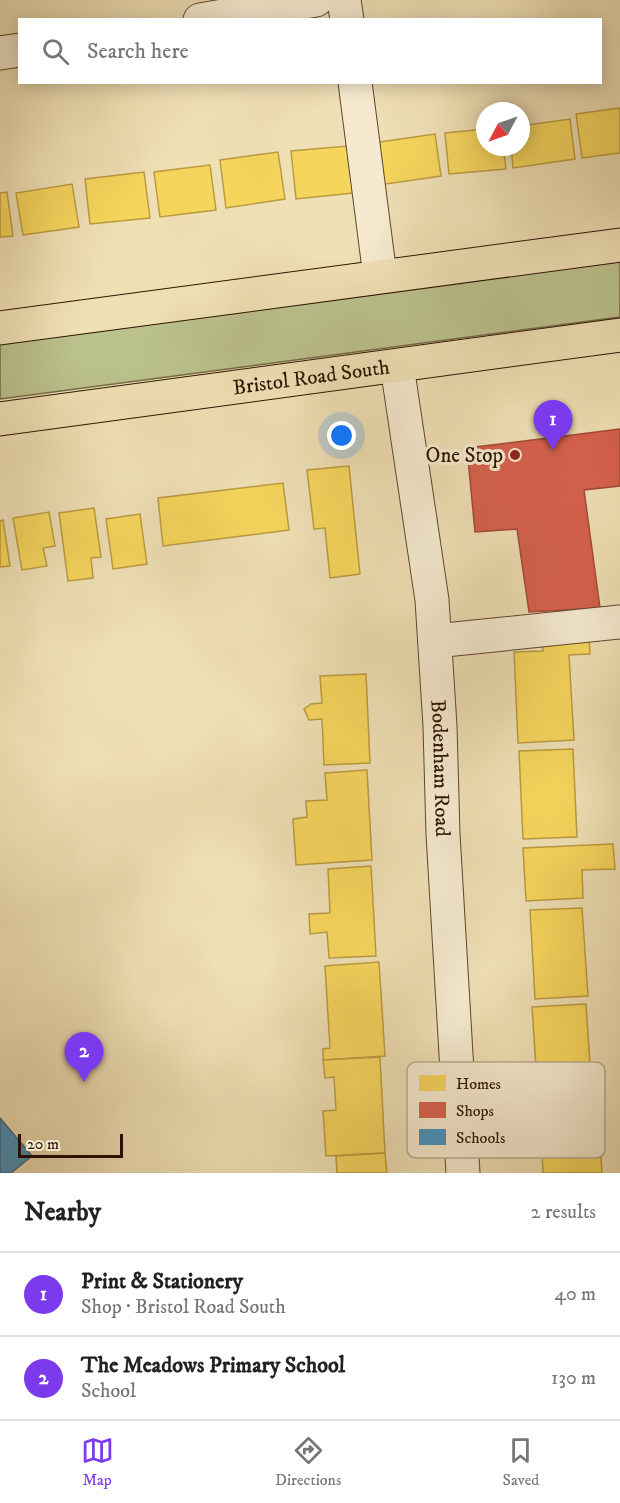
<!DOCTYPE html>
<html lang="en">
<head>
<meta charset="utf-8">
<style>
	:root { --surface:#fff; --page:#f2f2f2; --text:#222; --muted:#767676; --line:#e0e0e0; --accent:#7c3aed }
	body { margin:0; font-family:"IM FELL DW Pica",serif; background:var(--page); color:var(--text) }
	.compass { position:absolute; left:476px; top:102px; width:54px; height:54px; border-radius:50%; background:var(--surface); box-shadow:0 3px 15px #0003; rotate:229deg }
	.scale { position:absolute; left:18px; bottom:15px; width:105px; box-sizing:border-box; padding-left:6px; border:3px solid #2e1300; border-top:0; font-size:16px; line-height:21px; white-space:nowrap; color:#2e1300; -webkit-text-stroke:4px #f5eacf; paint-order:stroke }
	.you { position:absolute; left:342px; top:436px; width:21px; height:21px; margin:-15px; border:4px solid #fff; border-radius:50%; background:#1a73e8; box-shadow:0 0 0 9px #1a73e833 }
	.badge { display:grid; place-items:center; width:39px; height:39px; border-radius:50%; background:var(--accent); color:#fff; font-size:20px; font-weight:700 }
	.pin { position:absolute; translate:-50% -50px; filter:drop-shadow(0 2px 3px #0008) }
	.pin::after { content:''; position:absolute; top:32px; width:21px; height:18px; background:inherit; clip-path:polygon(0 0,100% 0,50% 100%) }
	.list { margin:0; padding:0; list-style:none }
	h2 { display:flex; justify-content:space-between; align-items:center; height:78px; margin:0; padding:0 24px; font-size:26px }
	h2 small { font-size:20px; font-weight:400; color:var(--muted) }
	.list li { display:grid; grid-template-columns:39px 1fr auto; gap:18px; align-items:center; box-sizing:border-box; height:84px; padding:0 24px; border-top:2px solid var(--line) }
	.list b { display:block; font-size:22px; white-space:nowrap }
	.list p { margin:0; font-size:20px; white-space:nowrap; color:var(--muted) }
	.list em { font-size:20px; font-style:normal; color:var(--muted) }
	.icon { flex:none; width:33px; height:33px; fill:none; stroke:currentColor; stroke-width:2; stroke-linecap:round; stroke-linejoin:round }
	.map { position:relative; flex:none; width:620px; height:1173px; overflow:hidden }
	.search { position:absolute; background:var(--surface); box-shadow:0 3px 15px #0003; left:18px; right:18px; top:18px; height:66px; display:flex; align-items:center; gap:15px; box-sizing:border-box; padding:0 21px; border-radius:0px; color:var(--muted); font-size:22px }
	.sheet { height:246px; background:var(--surface) }
	nav { display:flex; justify-content:space-around; align-items:center; box-sizing:border-box; height:84px; border-top:2px solid var(--line); background:var(--surface); font-size:16px; color:var(--muted) }
	nav a { display:grid; justify-items:center; gap:3px }
	nav .on { color:var(--accent) }
	.map>svg:first-child { display:block }
	.green { fill:#bac18d; stroke:#746a46; stroke-width:1.5 }
	.homes { fill:#f6d55c; stroke:#ba9b40; stroke-width:1.5 }
	.shops { fill:#d6604d; stroke:#a44936; stroke-width:1.5 }
	.schools { fill:#4393c3; stroke:#3d6d88; stroke-width:1.5 }
	.lines { fill:none; stroke-linecap:round; stroke-linejoin:round }
	.minor-casing { stroke:#5e462d; stroke-width:35 }
	.highway-casing { stroke:#2e1300; stroke-width:35 }
	.minor { stroke:#f5eacf; stroke-width:33 }
	.highway { stroke:#efdfb5; stroke-width:33 }
	.poi-dot { fill:#8f2418; stroke:#f5eacf; stroke-width:2 }
	.labels { text-anchor:middle; stroke-width:6; stroke-linejoin:round; paint-order:stroke }
	.street-label { font-size:21px; fill:#2e1300; stroke:#f5eacf }
	.poi-label { font-size:21px; fill:#2e1300; stroke:#f5eacf; text-anchor:end }
	.key { fill:#f5eacf; stroke:#b9aa91; stroke-width:1.5 }
	.key-label { font-size:16px; fill:#2e1300 }
</style>
</head>
<body>
<div class="map">
<svg width="620" height="1173" viewBox="0 0 620 1173">
	<rect width="100%" height="100%" fill="#efdfb5"/>
	<filter id="stains"><feTurbulence type="fractalNoise" baseFrequency=".00333" numOctaves="4"/><feColorMatrix values="0 0 0 0 .2 0 0 0 0 .09 0 0 0 0 .02 0 0 0 .5 -.17"/></filter>
	<radialGradient id="worn" r=".72"><stop offset=".6" stop-color="#630" stop-opacity="0"/><stop offset="1" stop-color="#630" stop-opacity=".3"/></radialGradient>
	<polygon class="green" points="620,259 620,317 0,399 0,342"/>
	<g class="homes">
		<polygon points="620,108 620,153 582,158 576,114"/>
		<polygon points="570,119 575,159 513,168 511,147 521,147 521,126"/>
		<polygon points="485,129 485,147 503,147 506,169 449,174 445,133"/>
		<polygon points="435,134 441,176 379,185 373,143"/>
		<polygon points="348,146 353,193 296,199 291,151"/>
		<polygon points="278,152 285,199 226,208 220,160"/>
		<polygon points="210,165 216,210 160,217 154,172"/>
		<polygon points="144,172 150,218 90,224 85,179"/>
		<polygon points="72,184 79,227 23,235 16,193"/>
		<polygon points="7,192 13,236 0,237 0,193"/>
		<polygon points="349,466 360,574 330,578 325,528 314,529 307,470"/>
		<polygon points="283,483 289,530 163,546 158,498"/>
		<polygon points="94,508 101,557 91,558 93,578 68,581 59,513"/>
		<polygon points="49,512 55,546 43,548 47,566 22,570 13,518"/>
		<polygon points="140,514 147,564 113,569 106,519"/>
		<polygon points="3,520 10,566 0,567 0,521"/>
		<polygon points="589,639 590,654 569,655 574,740 518,743 514,652 543,651 542,642"/>
		<polygon points="366,674 370,763 324,765 322,719 309,720 304,709 311,704 322,703 320,676"/>
		<polygon points="573,749 577,837 523,839 519,751"/>
		<polygon points="367,770 372,860 296,865 293,819 307,817 306,801 327,800 325,773"/>
		<polygon points="613,844 615,869 582,870 583,898 526,901 523,848"/>
		<polygon points="371,866 376,956 329,958 327,932 310,934 309,914 330,913 328,869"/>
		<polygon points="582,908 588,996 535,999 530,910"/>
		<polygon points="379,962 385,1056 323,1060 323,1049 330,1048 325,966"/>
		<polygon points="586,1004 592,1094 538,1097 532,1007"/>
		<polygon points="380,1057 385,1153 326,1156 323,1111 336,1110 334,1077 325,1078 323,1060"/>
		<polygon points="586,1104 587,1125 599,1125 602,1173 543,1173 540,1106"/>
		<polygon points="385,1153 387,1173 337,1173 336,1156"/>
	</g>
	<polygon class="shops" points="620,429 620,486 584,490 600,608 529,612 517,529 475,532 467,448"/>
	<polygon class="schools" points="0,1118 32,1156 11,1173 0,1173"/>
	<g class="lines">
		<defs>
			<g id="minor">
				<polyline points="344,0 347,20"/>
				<polyline points="200,20 316,0"/>
				<polyline points="0,53 20,50"/>
				<polyline points="355,82 380,276"/>
				<path id="s1" d="M397,366l35,234 8,126 3,108 20,339"/>
				<polyline points="435,641 620,622"/>
			</g>
			<g id="highway">
				<polyline points="0,328 620,245"/>
				<path id="s2" d="M0,419l620,-84"/>
			</g>
		</defs>
		<use href="#minor" class="minor-casing"/>
		<use href="#highway" class="highway-casing"/>
		<use href="#minor" class="minor"/>
		<use href="#highway" class="highway"/>
	</g>
	<circle class="poi-dot" cx="515" cy="455" r="6"/>
	<g class="labels">
		<g class="street-label">
			<text dy="7" stroke="none"><textPath href="#s2" startOffset="314">Bristol Road South</textPath></text>
			<text dy="7" stroke="none"><textPath href="#s1" startOffset="405">Bodenham Road</textPath></text>
		</g>
		<g class="poi-label">
			<text x="503" y="462">One Stop</text>
		</g>
	</g>
	<rect x="407" y="1062" width="198" height="96" rx="9" class="key"/>
	<rect x="419" y="1075" width="27" height="16" fill="#f6d55c"/>
	<rect x="419" y="1102" width="27" height="16" fill="#d6604d"/>
	<rect x="419" y="1129" width="27" height="16" fill="#4393c3"/>
	<g class="key-label">
		<text x="456" y="1089">Homes</text>
		<text x="456" y="1116">Shops</text>
		<text x="456" y="1143">Schools</text>
	</g>
	<rect width="100%" height="100%" filter="url(#stains)"/>
	<rect width="100%" height="100%" fill="url(#worn)"/>
</svg>
<svg class="compass" viewBox="-18 -18 36 36"><path d="M0-13l5 13h-10z" fill="#e53935"/><path d="M0 13l5-13h-10z" fill="#767676"/></svg>
<div class="scale">20 m</div>
<div class="you"></div>
<div class="pin badge" style="left:553px;top:450px">1</div>
<div class="pin badge" style="left:84px;top:1082px">2</div>
<div class="search"><svg class="icon" aria-label="search" viewBox="0 0 24 24"><circle cx="10" cy="10" r="6"/><path d="M15 15l6 6"/></svg>Search here</div>
</div>
<section class="sheet">
<h2>Nearby<small>2 results</small></h2>
<ul class="list">
<li><span class="badge">1</span><div><b>Print &amp; Stationery</b><p>Shop · Bristol Road South</p></div><em>40 m</em></li>
<li><span class="badge">2</span><div><b>The Meadows Primary School</b><p>School</p></div><em>130 m</em></li>
</ul>
</section>
<nav>
<a class="on"><svg class="icon" aria-label="map" viewBox="0 0 24 24"><path d="M3 6l6-2 6 2 6-2v14l-6 2-6-2-6 2zM9 4v14M15 6v14"/></svg>Map</a>
<a><svg class="icon" aria-label="directions" viewBox="0 0 24 24"><path d="M12 3l9 9-9 9-9-9zM9 14v-3h6M13 9l2 2-2 2"/></svg>Directions</a>
<a><svg class="icon" aria-label="saved" viewBox="0 0 24 24"><path d="M7 4h10v16l-5-4-5 4z"/></svg>Saved</a>
</nav>
</body>
</html>
